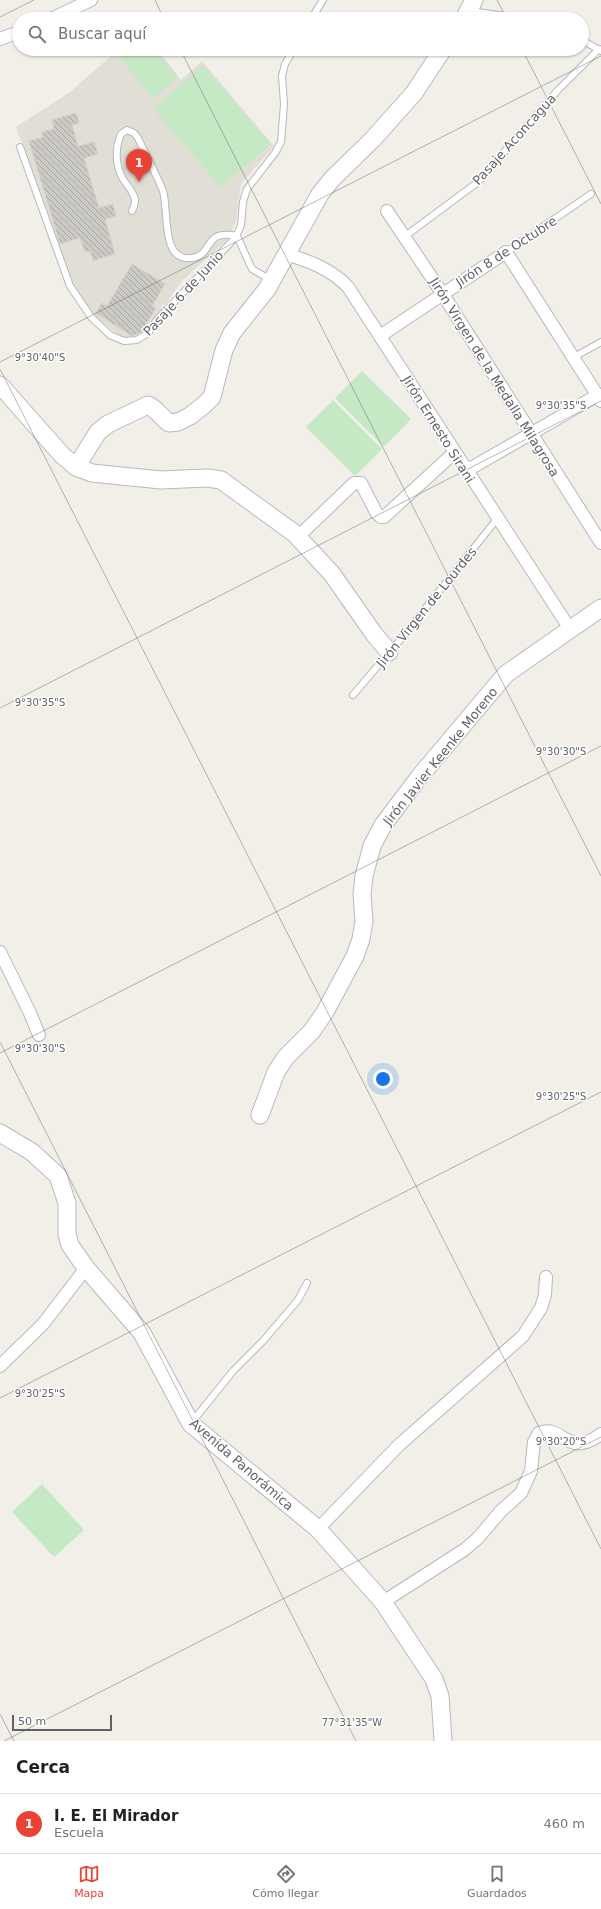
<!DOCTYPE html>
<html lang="es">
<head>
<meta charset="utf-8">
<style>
	:root { --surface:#fff; --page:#f6f6f6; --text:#202124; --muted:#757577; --line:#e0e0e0; --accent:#ea4335 }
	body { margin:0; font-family:"DejaVu Sans",sans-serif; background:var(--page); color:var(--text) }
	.scale { position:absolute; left:12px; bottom:10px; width:100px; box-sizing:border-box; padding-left:4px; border:2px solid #5f6368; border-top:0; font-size:11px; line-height:14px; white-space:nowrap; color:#5f6368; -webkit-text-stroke:3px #fff; paint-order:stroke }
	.you { position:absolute; left:383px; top:1079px; width:14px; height:14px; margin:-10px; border:3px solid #fff; border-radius:50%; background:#1a73e8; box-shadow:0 0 0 6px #1a73e833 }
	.badge { display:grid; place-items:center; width:26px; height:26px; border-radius:50%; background:var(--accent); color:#fff; font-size:13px; font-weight:700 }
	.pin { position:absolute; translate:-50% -33px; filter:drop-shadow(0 1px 2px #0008) }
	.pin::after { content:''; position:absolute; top:21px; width:14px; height:12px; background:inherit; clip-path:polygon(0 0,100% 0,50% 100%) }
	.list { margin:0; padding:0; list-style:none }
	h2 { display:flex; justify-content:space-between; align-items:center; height:52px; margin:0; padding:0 16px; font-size:17px }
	h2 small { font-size:13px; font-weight:400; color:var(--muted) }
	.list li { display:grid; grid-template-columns:26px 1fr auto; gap:12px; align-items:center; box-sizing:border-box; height:60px; padding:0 16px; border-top:1px solid var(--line) }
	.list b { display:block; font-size:15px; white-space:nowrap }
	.list p { margin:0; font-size:13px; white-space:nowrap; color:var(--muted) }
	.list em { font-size:13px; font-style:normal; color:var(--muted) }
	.icon { flex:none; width:22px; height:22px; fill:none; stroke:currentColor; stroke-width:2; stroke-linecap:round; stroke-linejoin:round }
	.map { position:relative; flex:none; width:601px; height:1741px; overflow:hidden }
	.search { position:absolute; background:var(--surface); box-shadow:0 1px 3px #0004; left:12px; right:12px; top:12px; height:44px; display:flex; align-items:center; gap:10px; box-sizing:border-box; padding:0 14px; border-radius:22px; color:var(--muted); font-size:15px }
	.sheet { height:112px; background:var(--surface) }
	nav { display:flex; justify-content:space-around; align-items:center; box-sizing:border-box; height:56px; border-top:1px solid var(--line); background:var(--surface); font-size:11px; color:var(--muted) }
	nav a { display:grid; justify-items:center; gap:2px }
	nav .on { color:var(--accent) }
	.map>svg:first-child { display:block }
	.education { fill:#e1ded6 }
	.garden { fill:#c5e8c5 }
	.building { fill:url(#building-back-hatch); stroke:#d6d1c6 }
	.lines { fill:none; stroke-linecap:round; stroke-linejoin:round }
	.lane-casing { stroke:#b5b8bc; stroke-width:8 }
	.street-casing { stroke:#b5b8bc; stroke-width:14 }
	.secondary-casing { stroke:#b6babf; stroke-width:19 }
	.lane { stroke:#fff; stroke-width:6 }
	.street { stroke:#fff; stroke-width:12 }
	.secondary { stroke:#fff; stroke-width:17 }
	.ticks { fill:none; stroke:#5f6368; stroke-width:1; stroke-opacity:0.45 }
	.labels { text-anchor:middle; stroke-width:3; stroke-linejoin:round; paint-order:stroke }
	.street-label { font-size:13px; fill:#5f6368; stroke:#fff }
	.ticks-label { font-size:10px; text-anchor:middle; fill:#5f6368; stroke:#fff; stroke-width:3; stroke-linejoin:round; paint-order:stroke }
</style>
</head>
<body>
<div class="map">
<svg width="601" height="1741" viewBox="0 0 601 1741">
	<defs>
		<pattern id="building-back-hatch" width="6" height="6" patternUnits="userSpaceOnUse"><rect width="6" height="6" fill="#cccac5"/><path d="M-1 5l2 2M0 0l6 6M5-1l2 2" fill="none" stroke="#a9a8a4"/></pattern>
	</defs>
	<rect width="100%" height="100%" fill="#f1efe8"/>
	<polygon class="education" points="119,49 157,49 181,80 202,61 274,146 241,184 236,221 228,239 182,281 146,332 136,338 126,338 116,333 95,316 74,286 16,127 70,92"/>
	<g class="garden">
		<polygon points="126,49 154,49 178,77 153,98 118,56"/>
		<polygon points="203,66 271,144 221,187 153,109"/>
		<polygon points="362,371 411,419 384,447 335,398"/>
		<polygon points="333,400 382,449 355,476 306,427"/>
		<polygon points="42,1484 84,1530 54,1557 12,1512"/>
	</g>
	<g class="building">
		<polygon points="76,113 79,123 72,125 78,146 94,142 98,154 84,158 99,208 113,204 116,216 105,219 115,254 93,261 90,251 85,252 80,238 60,244 29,141 43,137 42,132 54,129 52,120"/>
		<polygon points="132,264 165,284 152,306 156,308 141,332 132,336 96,313 102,303 107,306"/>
	</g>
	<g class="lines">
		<defs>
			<g id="lane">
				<polyline points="470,11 527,19"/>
				<polyline points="311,19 323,0"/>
				<polyline points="582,40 601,51"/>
				<polyline points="20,147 70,286 91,317 110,335 124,341 137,340 148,333 156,321 236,237 241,225 243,202 247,189 275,153 281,142 284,104 282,76 285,64 294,49"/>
				<path d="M132,211c8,-13 -2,-21 -9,-32 -8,-14 -8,-31 -2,-45l6,-4 7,3 4,5c8,18 18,35 25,53 6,18 -3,72 29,67 23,-4 10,-29 45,-22l15,33 19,11"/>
				<polyline points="404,237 478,182 558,90 599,49"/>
				<polyline points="506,252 591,194"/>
				<polyline points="574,357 601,342"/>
				<polyline points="353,695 405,634 497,519"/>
				<polyline points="192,1422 233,1371 263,1341 298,1300 307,1283"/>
			</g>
			<g id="street">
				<polyline points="51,19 91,0"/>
				<polyline points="0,39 19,32"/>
				<polyline points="387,211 442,293 601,543"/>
				<path d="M286,254c23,7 45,15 62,33l222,342"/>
				<polyline points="380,336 506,252 601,401"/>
				<polyline points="466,471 598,395"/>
				<polyline points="294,533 297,534 302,533 354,483 361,483 377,514 381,517 384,517 455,452"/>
				<polyline points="0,952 30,1013 39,1035"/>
				<polyline points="0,1366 43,1324 86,1268"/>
				<polyline points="318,1529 399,1445 523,1336 541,1308 545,1295 546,1277"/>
				<path d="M383,1602l81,-52 13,-11 24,-28 20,-18 10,-22 3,-29 5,-9c24,-10 27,27 62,1"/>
			</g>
			<g id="secondary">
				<polyline points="464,19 474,0"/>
				<polyline points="0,385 62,455 76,467 92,473 161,480 207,478 221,480 294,533 332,574 374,634 389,652"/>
				<path d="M76,467l22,-35 10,-8 40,-19c9,4 13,12 21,18l9,-1 12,-6 14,-11 8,-8 12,-47 8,-17 35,-44 53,-95 12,-15 41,-40 41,-46 29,-44"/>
				<polyline points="260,1115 276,1072 286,1057 312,1031 325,1012 355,956 361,939 364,921 362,894 364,876 372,846 383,825 420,776 506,674 601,608"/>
				<polyline points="0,1133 32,1152 58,1176 67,1203 67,1234 70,1245 86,1268 142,1333 191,1424 318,1529 383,1602 434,1679 440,1696 443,1741"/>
			</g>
		</defs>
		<use href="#lane" class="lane-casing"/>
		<use href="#street" class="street-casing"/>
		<use href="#secondary" class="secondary-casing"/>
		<use href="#lane" class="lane"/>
		<use href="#street" class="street"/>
		<use href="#secondary" class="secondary"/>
	</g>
	<path class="ticks" d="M155,0l9,19M497,0l10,19M0,17l34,-17M180,49l421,827M522,49l79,155M0,362l601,-306M0,369l601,1180M0,708l601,-307M0,1042l356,699M0,1053l601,-307M0,1398l601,-306M0,1714l14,27M4,1741l597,-304"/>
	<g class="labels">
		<g class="street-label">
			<text transform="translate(514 139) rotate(-48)" y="5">Pasaje Aconcagua</text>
			<text transform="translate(506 251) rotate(-33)" y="5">Jirón 8 de Octubre</text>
			<text transform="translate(183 293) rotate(-47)" y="5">Pasaje 6 de Junio</text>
			<text transform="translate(495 377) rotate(58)" y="5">Jirón Virgen de la Medalla Milagrosa</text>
			<text transform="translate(439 429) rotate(58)" y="5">Jirón Ernesto Sirani</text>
			<text transform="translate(426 607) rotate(-51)" y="5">Jirón Virgen de Lourdes</text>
			<text transform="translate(440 756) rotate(-51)" y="5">Jirón Javier Keenke Moreno</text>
			<text transform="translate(242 1464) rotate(41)" y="5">Avenida Panorámica</text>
		</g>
	</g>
	<g class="ticks-label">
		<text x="40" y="361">9°30'40"S</text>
		<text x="561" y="409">9°30'35"S</text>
		<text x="40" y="706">9°30'35"S</text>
		<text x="561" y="755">9°30'30"S</text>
		<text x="40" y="1052">9°30'30"S</text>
		<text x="561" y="1100">9°30'25"S</text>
		<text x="40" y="1397">9°30'25"S</text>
		<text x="561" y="1445">9°30'20"S</text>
		<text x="352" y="1726">77°31'35"W</text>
	</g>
</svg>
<div class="scale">50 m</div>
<div class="you"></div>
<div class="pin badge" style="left:139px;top:182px">1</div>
<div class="search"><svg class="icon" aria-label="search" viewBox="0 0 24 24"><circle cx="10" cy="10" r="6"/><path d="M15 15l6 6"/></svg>Buscar aquí</div>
</div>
<section class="sheet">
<h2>Cerca<small></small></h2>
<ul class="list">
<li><span class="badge">1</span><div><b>I. E. El Mirador</b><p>Escuela</p></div><em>460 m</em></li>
</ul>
</section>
<nav>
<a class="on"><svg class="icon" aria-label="map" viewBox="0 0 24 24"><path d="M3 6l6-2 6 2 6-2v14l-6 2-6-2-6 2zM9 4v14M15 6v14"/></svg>Mapa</a>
<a><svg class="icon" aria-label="directions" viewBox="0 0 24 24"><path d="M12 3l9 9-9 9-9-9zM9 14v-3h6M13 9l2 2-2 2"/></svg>Cómo llegar</a>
<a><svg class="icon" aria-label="saved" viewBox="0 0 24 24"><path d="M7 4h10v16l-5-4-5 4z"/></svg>Guardados</a>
</nav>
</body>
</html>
